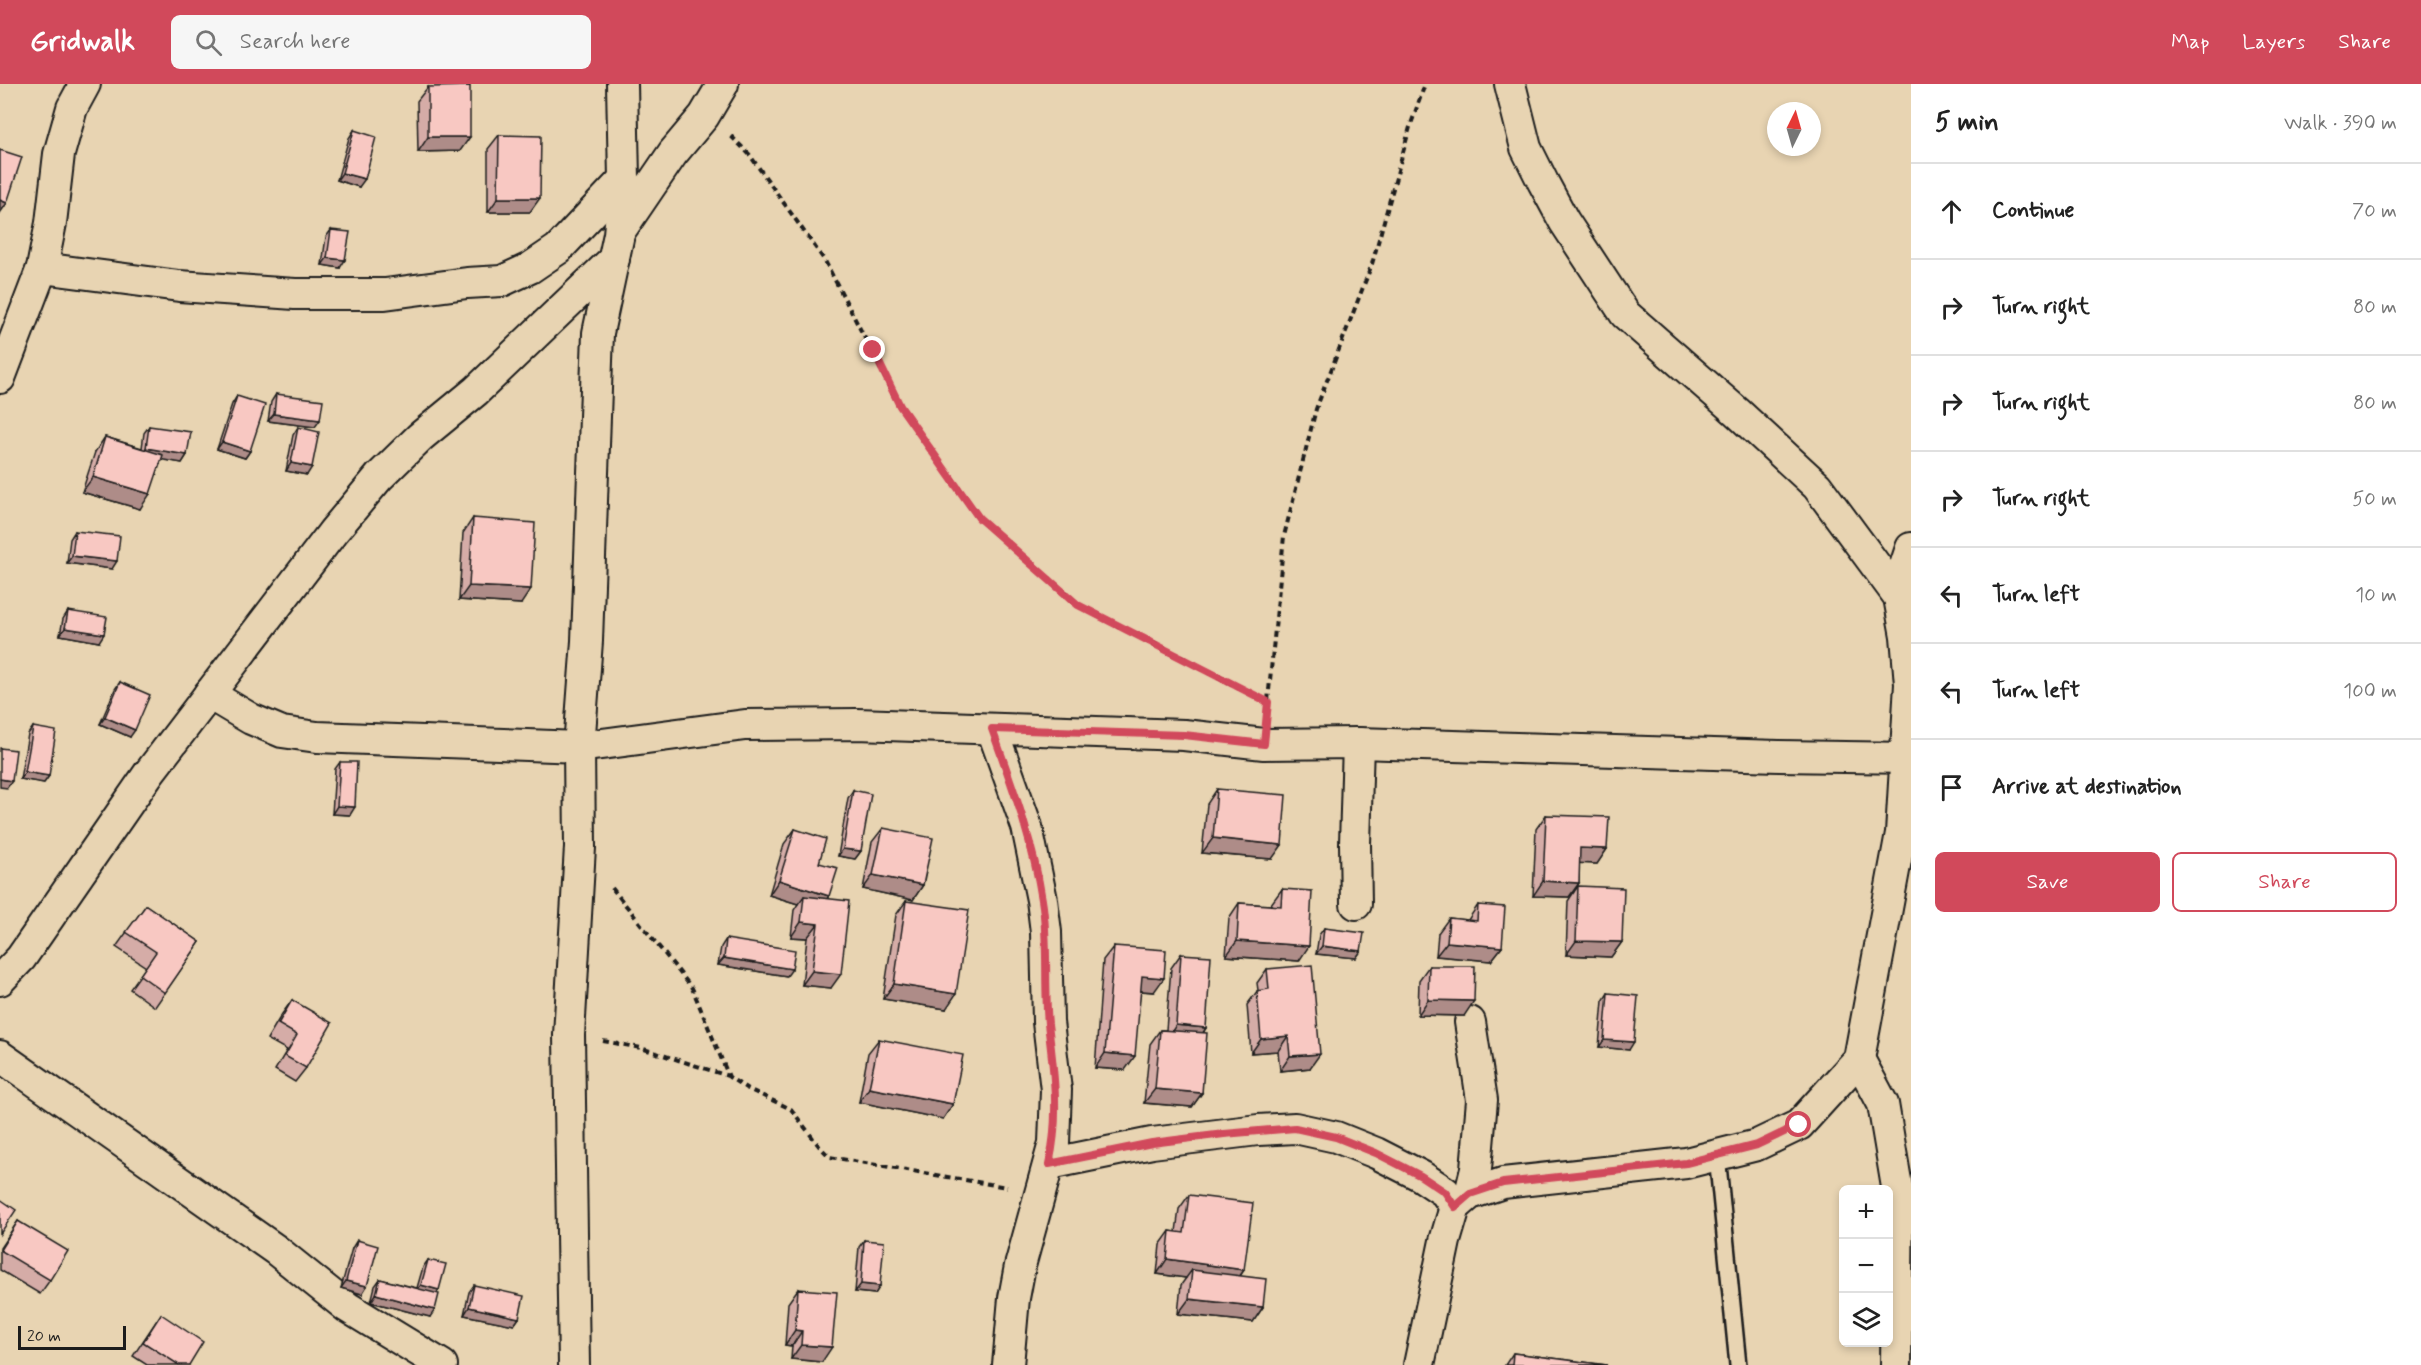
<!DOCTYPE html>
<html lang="en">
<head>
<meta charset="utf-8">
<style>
	:root { --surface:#fff; --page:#f6f6f6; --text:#222; --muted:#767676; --line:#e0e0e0; --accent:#d1495b }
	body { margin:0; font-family:Mynerve,sans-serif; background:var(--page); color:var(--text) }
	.controls { position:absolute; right:18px; bottom:18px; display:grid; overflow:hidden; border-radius:9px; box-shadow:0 3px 9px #0003 }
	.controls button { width:54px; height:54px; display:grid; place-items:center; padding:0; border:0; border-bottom:2px solid var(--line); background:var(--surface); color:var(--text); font:30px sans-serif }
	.compass { position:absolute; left:1767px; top:18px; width:54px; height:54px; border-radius:50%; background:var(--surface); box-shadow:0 3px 9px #0003; rotate:5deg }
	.scale { position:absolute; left:18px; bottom:15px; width:108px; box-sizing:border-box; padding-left:6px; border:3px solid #1c1c1c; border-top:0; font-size:16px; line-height:21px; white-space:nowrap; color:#1c1c1c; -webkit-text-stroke:4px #e8d4b2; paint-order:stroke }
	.stop { position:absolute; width:18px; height:18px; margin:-14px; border:4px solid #d1495b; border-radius:50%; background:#fff }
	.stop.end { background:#d1495b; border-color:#fff; box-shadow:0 2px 6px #0008 }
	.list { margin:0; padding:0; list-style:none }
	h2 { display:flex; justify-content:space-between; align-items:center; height:78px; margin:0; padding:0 24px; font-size:26px }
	h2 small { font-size:20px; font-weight:400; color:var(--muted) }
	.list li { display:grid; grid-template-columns:39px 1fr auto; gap:18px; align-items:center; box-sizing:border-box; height:96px; padding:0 24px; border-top:2px solid var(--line) }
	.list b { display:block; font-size:22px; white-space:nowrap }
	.list em { font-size:20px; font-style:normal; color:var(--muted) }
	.actions { display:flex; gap:12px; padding:18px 24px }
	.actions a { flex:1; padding:14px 0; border:2px solid var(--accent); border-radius:9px; text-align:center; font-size:21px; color:var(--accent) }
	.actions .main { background:var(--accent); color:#fff }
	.icon { flex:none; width:33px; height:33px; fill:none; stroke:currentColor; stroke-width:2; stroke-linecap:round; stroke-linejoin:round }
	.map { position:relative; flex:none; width:1911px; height:1281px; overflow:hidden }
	header { display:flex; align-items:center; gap:36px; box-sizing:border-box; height:84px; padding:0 30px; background:var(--accent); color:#fff }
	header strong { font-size:28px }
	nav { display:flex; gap:33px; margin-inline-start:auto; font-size:21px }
	.search { width:420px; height:54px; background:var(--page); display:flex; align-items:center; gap:15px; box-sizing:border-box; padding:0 21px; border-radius:9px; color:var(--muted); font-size:22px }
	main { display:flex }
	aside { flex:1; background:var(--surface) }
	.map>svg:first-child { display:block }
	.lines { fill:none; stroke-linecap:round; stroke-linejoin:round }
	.lane-casing { stroke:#1c1c1c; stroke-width:20 }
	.street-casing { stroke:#1c1c1c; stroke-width:34 }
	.path { stroke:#1c1c1c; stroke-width:4; stroke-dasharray:6 4.5; stroke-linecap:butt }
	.lane { stroke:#e8d4b2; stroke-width:15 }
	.street { stroke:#e8d4b2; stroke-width:30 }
	.wall { fill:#d5aca7; stroke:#1c1c1c; stroke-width:1.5 }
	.shaded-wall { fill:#ae8c88; stroke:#1c1c1c; stroke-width:1.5 }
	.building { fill:#f8c8c2; stroke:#1c1c1c; stroke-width:1.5 }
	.route { stroke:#d1495b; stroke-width:8 }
</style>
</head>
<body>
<header>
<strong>Gridwalk</strong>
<div class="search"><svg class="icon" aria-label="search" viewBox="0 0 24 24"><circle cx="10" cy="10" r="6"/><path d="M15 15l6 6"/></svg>Search here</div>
<nav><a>Map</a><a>Layers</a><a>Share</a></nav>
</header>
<main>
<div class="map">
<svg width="1911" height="1281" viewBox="0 0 1911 1281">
	<rect width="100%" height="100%" fill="#e8d4b2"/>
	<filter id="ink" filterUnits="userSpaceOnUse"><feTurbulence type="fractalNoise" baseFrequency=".0167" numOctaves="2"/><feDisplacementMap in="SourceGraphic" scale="12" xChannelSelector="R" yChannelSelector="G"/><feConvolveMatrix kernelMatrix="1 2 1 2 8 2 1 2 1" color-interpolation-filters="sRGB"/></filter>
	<g filter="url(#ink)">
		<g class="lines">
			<defs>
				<polyline id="lane" points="1717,1071 1738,1281"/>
				<g id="street">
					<polyline points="1510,0 1526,64 1543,98 1564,137 1625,230 1737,328 1817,402 1899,513"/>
					<polyline points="620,147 673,69 704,32 723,0"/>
					<polyline points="42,184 179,202 295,210 385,210 467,199 502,197 530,184 558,165 624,95"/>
					<polyline points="0,294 42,184 51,139 59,70 72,24 85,0"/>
					<polyline points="209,610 251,635 282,648 317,653 579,663 745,641 857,640 1184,651 1264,660 1358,659 1779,672 1911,674"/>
					<polyline points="992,645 1027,743 1042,816 1046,848 1048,938 1056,1006 1054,1059 1020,1182 1014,1214 1008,1281"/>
					<polyline points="1356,820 1355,760 1358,659"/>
					<polyline points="0,896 21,874 149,689 333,448 379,393 420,353 476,307 614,175"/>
					<polyline points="0,972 276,1166 347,1223 442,1281"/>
					<polyline points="1859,975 1883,1020 1898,1109 1896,1281"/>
					<polyline points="1049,1080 1152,1059 1258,1046 1295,1044 1336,1053 1376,1069 1421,1092 1445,1108 1455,1123"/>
					<polyline points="1470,1110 1476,1085 1482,1016 1470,938"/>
					<polyline points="574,1281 569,951 580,763 579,663 587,557 598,249 619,150 624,95 622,0"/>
					<polyline points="1419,1281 1445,1157 1455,1123 1470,1110 1503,1099 1686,1079 1757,1061 1799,1041 1859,975 1901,749 1910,600 1906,552 1899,513 1901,494 1911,464"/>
				</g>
			</defs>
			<use href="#lane" class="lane-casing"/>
			<use href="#street" class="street-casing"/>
			<g class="path">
				<polyline points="731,52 749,70 825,177 900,322 979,434 1078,521 1268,618"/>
				<polyline points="1267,627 1284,452 1316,325 1372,180 1410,43 1425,0"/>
				<polyline points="612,804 692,904 729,993 746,1004 791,1025 819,1062 830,1073 1007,1103"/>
				<polyline points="603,957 641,964 728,992"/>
			</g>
			<use href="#lane" class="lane"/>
			<use href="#street" class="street"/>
		</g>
		<g class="wall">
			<polygon points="428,3 460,67 418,68 417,17"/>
			<polygon points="354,46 359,103 337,96 349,54"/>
			<polygon points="499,51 530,128 488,128 488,65"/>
			<polygon points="331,146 340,184 322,181 326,153"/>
			<polygon points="276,310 315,343 268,337 271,318"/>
			<polygon points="237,312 250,367 245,374 217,365 232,320"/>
			<polygon points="149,342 187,371 182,379 161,375 140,425 82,408 95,368 105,353 142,364 144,349"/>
			<polygon points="298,343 307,391 286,387 293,351"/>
			<polygon points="473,434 521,520 459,516 463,449"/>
			<polygon points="75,447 112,485 67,479 70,455"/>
			<polygon points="68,527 99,558 60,551 63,535"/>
			<polygon points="120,598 130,653 100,640 115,605"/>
			<polygon points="33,643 49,692 44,699 20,695 28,650"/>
			<polygon points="340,678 350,731 332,730 335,685"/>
			<polygon points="1217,705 1272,775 1202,769 1207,720"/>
			<polygon points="853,706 861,767 855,775 838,772 848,714"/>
			<polygon points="1546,731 1607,765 1597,780 1579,779 1579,799 1569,813 1533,812 1536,745"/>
			<polygon points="883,744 923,801 913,816 863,805 872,758"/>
			<polygon points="795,745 819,779 829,812 827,814 831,904 802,901 807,854 791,853 794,826 798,820 769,811 784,760"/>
			<polygon points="1578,802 1622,858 1611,873 1566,871 1568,817"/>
			<polygon points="1282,805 1299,877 1226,872 1229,834 1239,819 1271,821 1271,820"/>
			<polygon points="906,817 946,925 883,915 896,831"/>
			<polygon points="146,821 200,858 155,923 130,905 146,883 116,863"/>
			<polygon points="1478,821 1502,863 1491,877 1436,872 1438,849 1449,834 1468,836"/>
			<polygon points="1324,844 1361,867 1356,874 1316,870 1319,851"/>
			<polygon points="726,855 787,892 718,881 721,863"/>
			<polygon points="1114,862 1154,908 1140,907 1125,986 1095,984 1103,876"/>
			<polygon points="1181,870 1206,944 1203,949 1202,1009 1192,1023 1144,1019 1150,960 1160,946 1166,946 1171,884"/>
			<polygon points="1429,882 1464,932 1418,931 1419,896"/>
			<polygon points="1267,885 1310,984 1280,987 1278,967 1251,969 1247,921 1258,906 1257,899"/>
			<polygon points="1608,909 1629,966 1599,963 1603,917"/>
			<polygon points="292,916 306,984 295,998 275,986 287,966 267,955 282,930"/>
			<polygon points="879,955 953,1020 943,1035 859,1018 868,969"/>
			<polygon points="1189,1111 1244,1186 1240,1192 1263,1223 1253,1238 1178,1230 1181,1201 1186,1194 1157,1190 1160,1161 1170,1147 1176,1148 1179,1125"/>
			<polygon points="18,1137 50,1196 40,1210 0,1186 0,1164"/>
			<polygon points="357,1156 362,1210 341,1204 352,1164"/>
			<polygon points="864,1156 880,1202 875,1210 855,1208 859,1163"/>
			<polygon points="428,1176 436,1210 430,1233 371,1218 375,1202 380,1195 417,1204 423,1183"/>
			<polygon points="474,1201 519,1234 514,1241 464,1231 469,1208"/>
			<polygon points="798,1205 822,1278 791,1275 792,1262 785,1261 788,1219"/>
			<polygon points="161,1230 189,1281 147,1281 133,1272"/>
			<polygon points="1513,1269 1607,1281 1505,1281"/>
		</g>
		<g class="shaded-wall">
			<polygon points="428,53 470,53 460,67 418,68"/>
			<polygon points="342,89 365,95 359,103 337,96"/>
			<polygon points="498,114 540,114 530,128 488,128"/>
			<polygon points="0,116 7,119 0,129"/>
			<polygon points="327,174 345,176 340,184 322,181"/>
			<polygon points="274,330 320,336 315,343 268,337"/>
			<polygon points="222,358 250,367 245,374 217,365"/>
			<polygon points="146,364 187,371 182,379 140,372"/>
			<polygon points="291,379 312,383 307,391 286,387"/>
			<polygon points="93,393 150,410 140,425 82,408"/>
			<polygon points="72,472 117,477 112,485 67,479"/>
			<polygon points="469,502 531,505 521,520 459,516"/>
			<polygon points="65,544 104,550 99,558 60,551"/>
			<polygon points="105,633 135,646 130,653 100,640"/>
			<polygon points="25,688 49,692 44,699 20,695"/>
			<polygon points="0,695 12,697 7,704 0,703"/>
			<polygon points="337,722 355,723 350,731 332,730"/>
			<polygon points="1213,754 1282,761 1272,775 1202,769"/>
			<polygon points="1580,764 1607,765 1597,780 1570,779"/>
			<polygon points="843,765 861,767 855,775 838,772"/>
			<polygon points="873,791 923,801 913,816 863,805"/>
			<polygon points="779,796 829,812 819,826 804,812 798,820 769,811"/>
			<polygon points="1543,797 1579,799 1569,813 1533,812"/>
			<polygon points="801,838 818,840 807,854 791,853"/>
			<polygon points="1237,857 1309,862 1299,877 1226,872"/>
			<polygon points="1576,857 1622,858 1611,873 1566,871"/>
			<polygon points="1447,858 1502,863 1491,877 1436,872"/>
			<polygon points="1322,862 1361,867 1356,874 1316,870"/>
			<polygon points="724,874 792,885 787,892 718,881"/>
			<polygon points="812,887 841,890 831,904 802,901"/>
			<polygon points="1142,892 1164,894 1154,908 1131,906"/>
			<polygon points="894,900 956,910 946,925 883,915"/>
			<polygon points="1428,916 1474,917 1464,932 1418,931"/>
			<polygon points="1176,941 1206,944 1196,959 1166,956"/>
			<polygon points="1288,952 1278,967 1251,969 1261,955"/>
			<polygon points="1604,956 1634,958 1629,966 1599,963"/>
			<polygon points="1105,969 1135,972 1125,986 1095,984"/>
			<polygon points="1320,970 1310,984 1280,987 1290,972"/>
			<polygon points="869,1004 953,1020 943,1035 859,1018"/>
			<polygon points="1155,1005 1202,1009 1192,1023 1144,1019"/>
			<polygon points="1167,1175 1244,1186 1234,1200 1192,1186 1186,1194 1157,1190"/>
			<polygon points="346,1197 367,1202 362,1210 341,1204"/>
			<polygon points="861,1200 880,1202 875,1210 855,1208"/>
			<polygon points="421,1201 439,1206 434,1213 415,1208"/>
			<polygon points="376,1210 435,1226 430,1233 371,1218"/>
			<polygon points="1189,1215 1263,1223 1253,1238 1178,1230"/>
			<polygon points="469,1223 519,1234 514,1241 464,1231"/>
			<polygon points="795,1246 802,1247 792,1262 785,1261"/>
			<polygon points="801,1261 832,1263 822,1278 791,1275"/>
		</g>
		<g class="building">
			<polygon points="470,2 470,53 428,53 428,3"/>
			<polygon points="354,46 376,53 365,95 342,89"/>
			<polygon points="499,51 541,52 540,114 498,114"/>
			<polygon points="0,66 22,73 7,119 0,116"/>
			<polygon points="331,146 350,148 345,176 327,174"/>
			<polygon points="276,310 323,316 320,336 274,330"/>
			<polygon points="237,312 265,321 250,367 222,358"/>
			<polygon points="149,342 191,348 187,371 146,364"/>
			<polygon points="298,343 319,348 312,383 291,379"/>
			<polygon points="105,353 163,371 150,410 93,393"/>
			<polygon points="473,434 535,439 531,505 469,502"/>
			<polygon points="75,447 120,452 117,477 72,472"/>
			<polygon points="68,527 107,533 104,550 65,544"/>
			<polygon points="120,598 150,611 135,646 105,633"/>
			<polygon points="33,643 56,647 49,692 25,688"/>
			<polygon points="0,664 16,666 12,697 0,695"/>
			<polygon points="340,678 357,678 355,723 337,722"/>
			<polygon points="1217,705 1286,711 1282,761 1213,754"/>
			<polygon points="853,706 871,710 861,767 843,765"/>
			<polygon points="1546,731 1609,733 1607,765 1580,764 1579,799 1543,797"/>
			<polygon points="883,744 933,754 923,801 873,791"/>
			<polygon points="795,745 826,755 819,779 838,784 829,812 779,796"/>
			<polygon points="1578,802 1624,804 1622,858 1576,857"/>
			<polygon points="1282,805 1312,807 1309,862 1237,857 1239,819 1281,822"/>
			<polygon points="804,812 849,817 841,890 812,887 818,840 801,838"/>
			<polygon points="906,817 969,826 956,910 894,900"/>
			<polygon points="146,821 200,858 165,909 140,891 156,868 126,848"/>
			<polygon points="1478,821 1505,823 1502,863 1447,858 1449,834 1477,837"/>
			<polygon points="1324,844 1364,849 1361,867 1322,862"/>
			<polygon points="726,855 795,866 792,885 724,874"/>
			<polygon points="1114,862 1166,866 1164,894 1142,892 1135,972 1105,969"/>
			<polygon points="1181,870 1211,872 1206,944 1176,941"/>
			<polygon points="1312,881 1320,970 1290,972 1288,952 1261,955 1257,907 1269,905 1267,885"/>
			<polygon points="1429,882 1475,882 1474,917 1428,916"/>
			<polygon points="1608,909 1638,912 1634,958 1604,956"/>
			<polygon points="292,916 332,939 306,984 285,972 297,951 278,940"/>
			<polygon points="1160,946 1207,949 1202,1009 1155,1005"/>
			<polygon points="879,955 963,971 953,1020 869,1004"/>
			<polygon points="1189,1111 1253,1119 1244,1186 1167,1175 1170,1147 1184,1149"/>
			<polygon points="0,1115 16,1126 0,1150"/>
			<polygon points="18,1137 68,1167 50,1196 0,1166"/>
			<polygon points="357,1156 378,1162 367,1202 346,1197"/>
			<polygon points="864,1156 884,1158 880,1202 861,1200"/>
			<polygon points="428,1176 446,1180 439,1206 421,1201"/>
			<polygon points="1192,1186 1266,1195 1263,1223 1189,1215"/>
			<polygon points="380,1195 439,1210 435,1226 376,1210"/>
			<polygon points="474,1201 524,1212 519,1234 469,1223"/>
			<polygon points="798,1205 837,1208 832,1263 801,1261 802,1247 795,1246"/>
			<polygon points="161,1230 203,1258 189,1281 179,1281 143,1258"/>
			<polygon points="1513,1269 1607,1281 1512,1281"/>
		</g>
	</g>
	<g class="lines" filter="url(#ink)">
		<path class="route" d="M873,266l27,56 79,112 99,87 190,97 -4,42 -80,-9 -192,-6c20,56 41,112 50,171 7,41 2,83 6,124 6,48 12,93 1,140l103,-21 72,-9 71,-6 41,9 40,16 45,23 24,16 10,15 15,-13 33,-11 183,-20 71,-18 42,-20"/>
	</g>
</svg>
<div class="controls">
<button>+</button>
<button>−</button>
<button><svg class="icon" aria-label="layers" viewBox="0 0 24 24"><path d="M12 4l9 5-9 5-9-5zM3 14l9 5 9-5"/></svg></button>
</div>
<svg class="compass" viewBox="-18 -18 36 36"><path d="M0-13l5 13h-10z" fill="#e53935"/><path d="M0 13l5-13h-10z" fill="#767676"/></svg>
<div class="scale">20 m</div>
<div class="stop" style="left:1799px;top:1041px"></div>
<div class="stop end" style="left:873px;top:266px"></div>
</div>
<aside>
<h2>5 min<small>Walk · 390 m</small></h2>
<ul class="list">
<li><svg class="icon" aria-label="ahead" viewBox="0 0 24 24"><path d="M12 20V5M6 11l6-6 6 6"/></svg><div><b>Continue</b></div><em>70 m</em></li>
<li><svg class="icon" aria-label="right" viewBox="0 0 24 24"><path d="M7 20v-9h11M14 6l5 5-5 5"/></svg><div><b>Turn right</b></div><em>80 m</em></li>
<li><svg class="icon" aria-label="right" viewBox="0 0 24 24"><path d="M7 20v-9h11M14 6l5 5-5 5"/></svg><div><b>Turn right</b></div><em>80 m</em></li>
<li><svg class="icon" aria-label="right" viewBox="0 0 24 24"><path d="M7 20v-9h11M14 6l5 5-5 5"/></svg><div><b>Turn right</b></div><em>50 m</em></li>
<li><svg class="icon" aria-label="left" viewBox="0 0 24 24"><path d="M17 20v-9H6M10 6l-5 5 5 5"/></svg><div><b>Turn left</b></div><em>10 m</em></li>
<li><svg class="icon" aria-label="left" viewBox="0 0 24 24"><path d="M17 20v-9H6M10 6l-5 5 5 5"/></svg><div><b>Turn left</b></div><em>100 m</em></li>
<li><svg class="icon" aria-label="arrive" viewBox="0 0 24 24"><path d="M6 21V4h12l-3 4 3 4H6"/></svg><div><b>Arrive at destination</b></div></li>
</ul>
<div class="actions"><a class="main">Save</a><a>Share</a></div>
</aside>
</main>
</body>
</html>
